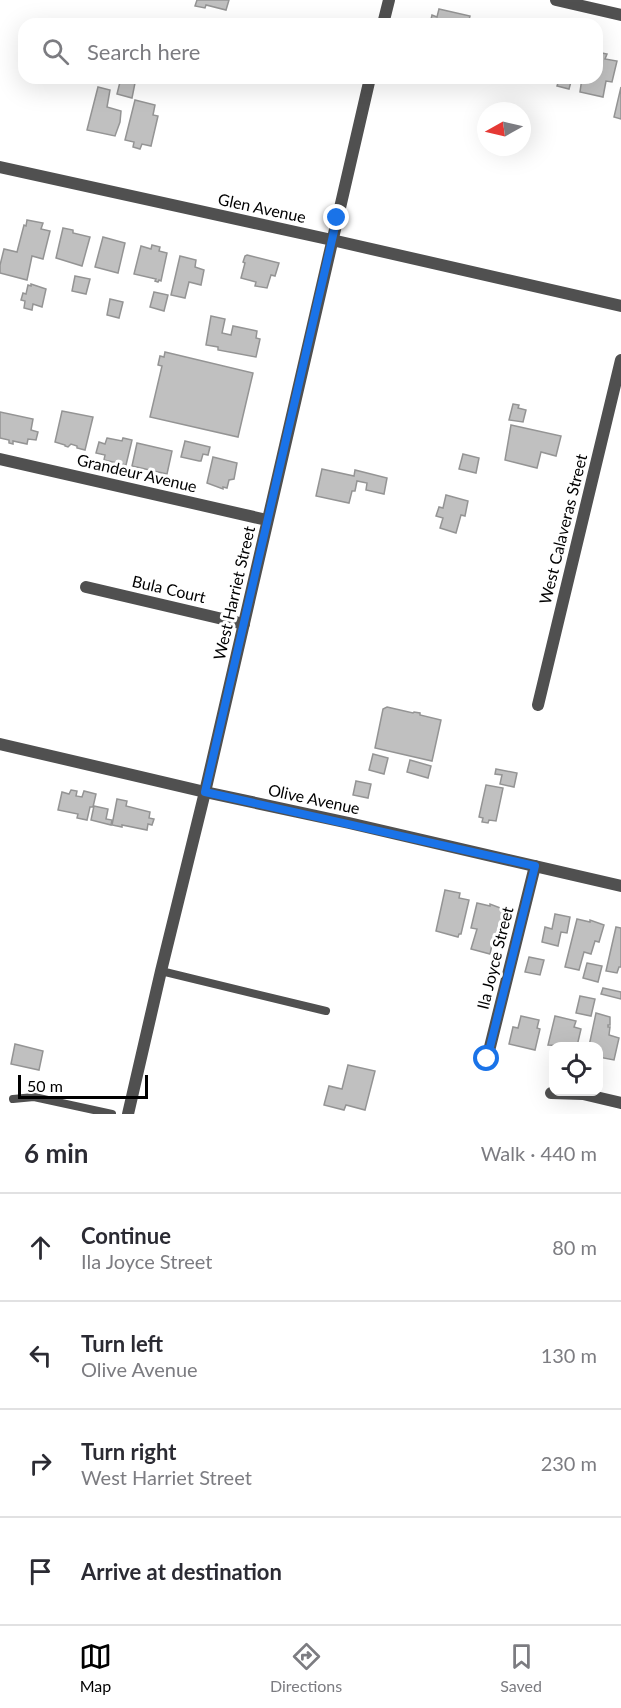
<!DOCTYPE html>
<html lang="en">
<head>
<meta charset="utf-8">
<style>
	:root { --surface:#fff; --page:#f7f7f7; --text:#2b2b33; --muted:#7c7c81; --line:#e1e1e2; --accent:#000 }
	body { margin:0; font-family:Lato,sans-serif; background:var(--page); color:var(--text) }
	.controls { position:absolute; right:18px; bottom:18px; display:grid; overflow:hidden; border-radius:12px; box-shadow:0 6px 24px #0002 }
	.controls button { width:54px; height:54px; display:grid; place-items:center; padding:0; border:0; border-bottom:2px solid var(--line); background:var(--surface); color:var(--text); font:30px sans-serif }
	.compass { position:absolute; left:477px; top:102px; width:54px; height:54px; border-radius:50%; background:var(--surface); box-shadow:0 6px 24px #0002; rotate:262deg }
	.scale { position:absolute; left:18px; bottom:15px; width:130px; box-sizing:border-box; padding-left:6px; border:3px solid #000; border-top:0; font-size:16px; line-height:21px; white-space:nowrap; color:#000; -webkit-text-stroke:4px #fff; paint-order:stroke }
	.stop { position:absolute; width:18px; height:18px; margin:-14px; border:4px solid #1a73e8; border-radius:50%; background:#fff }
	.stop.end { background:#1a73e8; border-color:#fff; box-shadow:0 2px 6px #0008 }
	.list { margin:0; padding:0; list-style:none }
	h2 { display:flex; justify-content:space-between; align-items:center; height:78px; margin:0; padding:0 24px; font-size:26px }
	h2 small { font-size:20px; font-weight:400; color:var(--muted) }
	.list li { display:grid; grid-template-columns:39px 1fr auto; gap:18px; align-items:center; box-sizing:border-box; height:108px; padding:0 24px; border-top:2px solid var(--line) }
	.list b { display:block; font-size:22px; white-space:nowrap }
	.list p { margin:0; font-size:20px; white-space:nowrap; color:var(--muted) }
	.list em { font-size:20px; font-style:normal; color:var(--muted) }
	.icon { flex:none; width:33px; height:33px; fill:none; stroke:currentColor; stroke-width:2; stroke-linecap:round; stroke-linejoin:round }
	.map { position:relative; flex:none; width:621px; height:1114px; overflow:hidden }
	.search { position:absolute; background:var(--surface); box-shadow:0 6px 24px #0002; left:18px; right:18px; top:18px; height:66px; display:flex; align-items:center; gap:15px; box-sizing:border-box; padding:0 21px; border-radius:18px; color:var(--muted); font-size:22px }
	.sheet { height:510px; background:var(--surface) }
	nav { display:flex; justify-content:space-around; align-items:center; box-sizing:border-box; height:84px; border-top:2px solid var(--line); background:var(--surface); font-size:16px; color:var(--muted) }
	nav a { display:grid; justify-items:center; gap:3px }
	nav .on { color:var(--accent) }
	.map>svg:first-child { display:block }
	.building { fill:#c0c0c0; stroke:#949494; stroke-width:1.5 }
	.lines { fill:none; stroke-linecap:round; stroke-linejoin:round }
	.service { stroke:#505050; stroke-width:8 }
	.minor { stroke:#505050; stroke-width:12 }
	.route { stroke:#1a73e8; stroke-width:8 }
	.labels { text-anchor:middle; stroke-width:6; stroke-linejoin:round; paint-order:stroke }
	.street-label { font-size:16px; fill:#000; stroke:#fff }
</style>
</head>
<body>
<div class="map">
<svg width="621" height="1114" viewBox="0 0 621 1114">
	<rect width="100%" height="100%" fill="#fff"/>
	<g class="building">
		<polygon points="197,0 229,0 226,10 206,5 205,8 195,6"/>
		<polygon points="439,9 470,16 468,24 430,24 432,15 437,17"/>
		<polygon points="597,52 607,54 605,59 617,61 612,82 606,81 603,97 580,92 582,78 597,78"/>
		<polygon points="121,78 136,78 132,98 117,94"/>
		<polygon points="543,78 572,78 569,89 557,86 558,83"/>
		<polygon points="98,87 110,90 107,107 121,111 120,122 115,136 87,130"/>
		<polygon points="621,87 621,119 614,117"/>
		<polygon points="135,100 155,105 153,115 158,116 151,146 142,144 140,149 133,147 134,142 125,140"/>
		<polygon points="27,220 43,223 41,229 50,231 43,259 32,256 27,280 0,273 0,265 4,249 17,252 24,225 26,226"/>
		<polygon points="63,228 73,230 73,233 90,237 82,266 56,258"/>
		<polygon points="103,237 125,243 118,273 95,267"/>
		<polygon points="152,245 160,247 159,251 167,253 161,281 159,280 158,282 155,281 156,279 134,274 141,246 151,249"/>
		<polygon points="247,255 279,263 275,276 271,275 267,288 255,286 256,282 241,278 245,263 243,262 245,256"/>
		<polygon points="180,256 196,260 195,267 204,270 201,285 189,282 185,298 171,295"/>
		<polygon points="75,276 90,279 86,294 72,291"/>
		<polygon points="31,284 46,289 42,307 33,304 32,310 24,308 25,301 21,300 23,293 26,294 28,285 31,286"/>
		<polygon points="154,292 168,295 164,311 150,307"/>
		<polygon points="110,299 123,302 119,318 107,315"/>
		<polygon points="211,316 225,319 222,333 231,335 233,326 257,331 256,338 260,339 256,357 218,350 218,347 206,345"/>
		<polygon points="165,352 253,373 238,437 150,417 162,366 158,365 160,356 164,357"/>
		<polygon points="513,404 519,405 518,408 526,410 523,422 509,420"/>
		<polygon points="62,411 93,417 85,450 77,448 77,446 71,444 68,447 65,446 65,445 55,442"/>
		<polygon points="0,412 33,419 31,430 38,432 36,440 28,439 27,444 13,441 13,444 9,443 9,440 0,438"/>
		<polygon points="511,425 561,436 556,456 541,452 537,468 505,460"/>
		<polygon points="107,438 122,441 123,438 132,440 126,465 104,460 105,455 96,453 99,442 105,444"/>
		<polygon points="185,441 210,447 208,455 203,454 201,461 199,461 181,457"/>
		<polygon points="137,443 172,451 167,474 132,466"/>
		<polygon points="463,454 479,458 476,473 459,469"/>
		<polygon points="213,457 237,463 234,479 229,480 227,488 223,487 223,489 207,483"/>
		<polygon points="322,469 354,476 355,470 387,478 384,494 366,490 367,483 357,481 355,491 352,491 349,503 316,496"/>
		<polygon points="446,495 468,501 465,516 461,515 456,533 440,528 443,518 436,516 439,507 443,508"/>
		<polygon points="387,707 413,713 414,712 420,713 420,715 441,720 432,761 375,748 383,709"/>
		<polygon points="373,754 388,758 384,774 369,770"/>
		<polygon points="410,760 431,766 428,778 407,772"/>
		<polygon points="496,769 517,773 514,787 500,784 502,775 495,774"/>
		<polygon points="356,781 371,784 368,798 353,795"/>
		<polygon points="486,785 503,788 496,821 489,820 488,823 482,822 483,818 479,817"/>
		<polygon points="71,790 77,791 76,796 82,797 84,791 96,794 93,807 90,807 87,820 77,818 78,814 58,810 62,792 69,794"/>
		<polygon points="117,799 127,801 126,806 150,812 149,818 154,819 152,825 148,824 147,830 122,825 122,827 112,825"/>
		<polygon points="94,806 108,809 106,819 112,820 111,825 91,820"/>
		<polygon points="445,890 460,893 459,898 469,900 461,934 459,934 458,937 436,931"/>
		<polygon points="477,903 490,906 490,904 503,909 500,932 498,932 495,946 492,945 490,954 471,949 477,929 471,928"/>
		<polygon points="555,914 570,917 567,933 561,932 558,946 542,942 545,927 552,929"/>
		<polygon points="577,919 590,922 590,920 604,925 599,942 595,941 591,954 584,952 579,970 565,967"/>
		<polygon points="616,927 621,928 621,967 619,967 617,973 606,971"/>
		<polygon points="529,957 544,960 540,975 525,972"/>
		<polygon points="587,963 602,966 598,982 583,978"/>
		<polygon points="603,988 621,992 621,999 601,994"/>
		<polygon points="580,996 595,999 591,1016 576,1013"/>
		<polygon points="596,1013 610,1017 610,1025 608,1025 608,1027 610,1027 609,1035 619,1038 614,1060 598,1057 598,1046 589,1046"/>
		<polygon points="521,1016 539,1020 537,1028 540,1029 535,1050 509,1044 513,1027 518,1028"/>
		<polygon points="555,1016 576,1021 574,1027 581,1029 577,1046 568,1044 567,1046 548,1045"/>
		<polygon points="15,1044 43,1051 39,1070 11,1064"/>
		<polygon points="348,1065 375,1071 365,1110 346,1105 344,1110 324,1105 329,1086 342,1089"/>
	</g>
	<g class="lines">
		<g class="service">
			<polyline points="161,971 326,1011"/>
			<polyline points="13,1099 34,1097 112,1114"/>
		</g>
		<g class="minor">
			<polyline points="556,0 621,15"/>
			<polyline points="383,24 389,0"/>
			<polyline points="0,167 332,240 621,306"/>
			<polyline points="0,459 267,520"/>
			<polyline points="86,587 244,624"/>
			<polyline points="538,705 621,360"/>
			<polyline points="0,744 205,792 349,823 621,886"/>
			<polyline points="487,1059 535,866"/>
			<polyline points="551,1093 583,1094 621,1103"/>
			<polyline points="128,1114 161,971 205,792 370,78"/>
		</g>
	</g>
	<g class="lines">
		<polyline class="route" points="337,218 205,792 535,866 487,1059"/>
	</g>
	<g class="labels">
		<g class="street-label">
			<text transform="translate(262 208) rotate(12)" y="6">Glen Avenue</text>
			<text transform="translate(137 473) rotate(13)" y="6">Grandeur Avenue</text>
			<text transform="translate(563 529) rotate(-76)" y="6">West Calaveras Street</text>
			<text transform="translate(169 589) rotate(13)" y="6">Bula Court</text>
			<text transform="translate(234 593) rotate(-77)" y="6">West Harriet Street</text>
			<text transform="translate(314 799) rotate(12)" y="6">Olive Avenue</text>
			<text transform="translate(495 958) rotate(-76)" y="6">Ila Joyce Street</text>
		</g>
	</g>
</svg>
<div class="controls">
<button><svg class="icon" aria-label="locate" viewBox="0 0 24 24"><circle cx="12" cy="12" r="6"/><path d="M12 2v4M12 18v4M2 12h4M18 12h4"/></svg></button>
</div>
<svg class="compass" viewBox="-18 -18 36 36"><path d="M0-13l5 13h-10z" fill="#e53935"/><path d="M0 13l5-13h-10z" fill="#7c7c81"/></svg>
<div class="scale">50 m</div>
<div class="stop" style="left:487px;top:1059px"></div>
<div class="stop end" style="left:337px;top:218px"></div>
<div class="search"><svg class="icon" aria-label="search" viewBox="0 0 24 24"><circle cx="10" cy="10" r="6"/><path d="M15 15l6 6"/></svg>Search here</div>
</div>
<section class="sheet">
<h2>6 min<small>Walk · 440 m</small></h2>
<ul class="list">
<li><svg class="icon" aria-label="ahead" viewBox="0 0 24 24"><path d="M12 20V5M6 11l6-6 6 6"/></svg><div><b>Continue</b><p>Ila Joyce Street</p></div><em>80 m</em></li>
<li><svg class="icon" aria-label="left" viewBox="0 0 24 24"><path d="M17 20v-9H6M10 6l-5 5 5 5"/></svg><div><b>Turn left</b><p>Olive Avenue</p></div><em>130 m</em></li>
<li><svg class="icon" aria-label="right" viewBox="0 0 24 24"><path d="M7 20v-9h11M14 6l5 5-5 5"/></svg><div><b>Turn right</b><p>West Harriet Street</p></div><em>230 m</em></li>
<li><svg class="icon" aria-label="arrive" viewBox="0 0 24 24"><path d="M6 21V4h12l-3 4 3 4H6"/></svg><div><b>Arrive at destination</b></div></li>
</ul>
</section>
<nav>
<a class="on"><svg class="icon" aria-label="map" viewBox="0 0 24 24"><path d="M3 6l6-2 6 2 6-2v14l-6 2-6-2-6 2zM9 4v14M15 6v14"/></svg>Map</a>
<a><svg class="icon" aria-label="directions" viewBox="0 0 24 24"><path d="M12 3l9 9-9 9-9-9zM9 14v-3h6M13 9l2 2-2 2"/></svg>Directions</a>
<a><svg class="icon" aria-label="saved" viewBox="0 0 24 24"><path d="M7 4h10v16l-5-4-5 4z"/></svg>Saved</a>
</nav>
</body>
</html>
